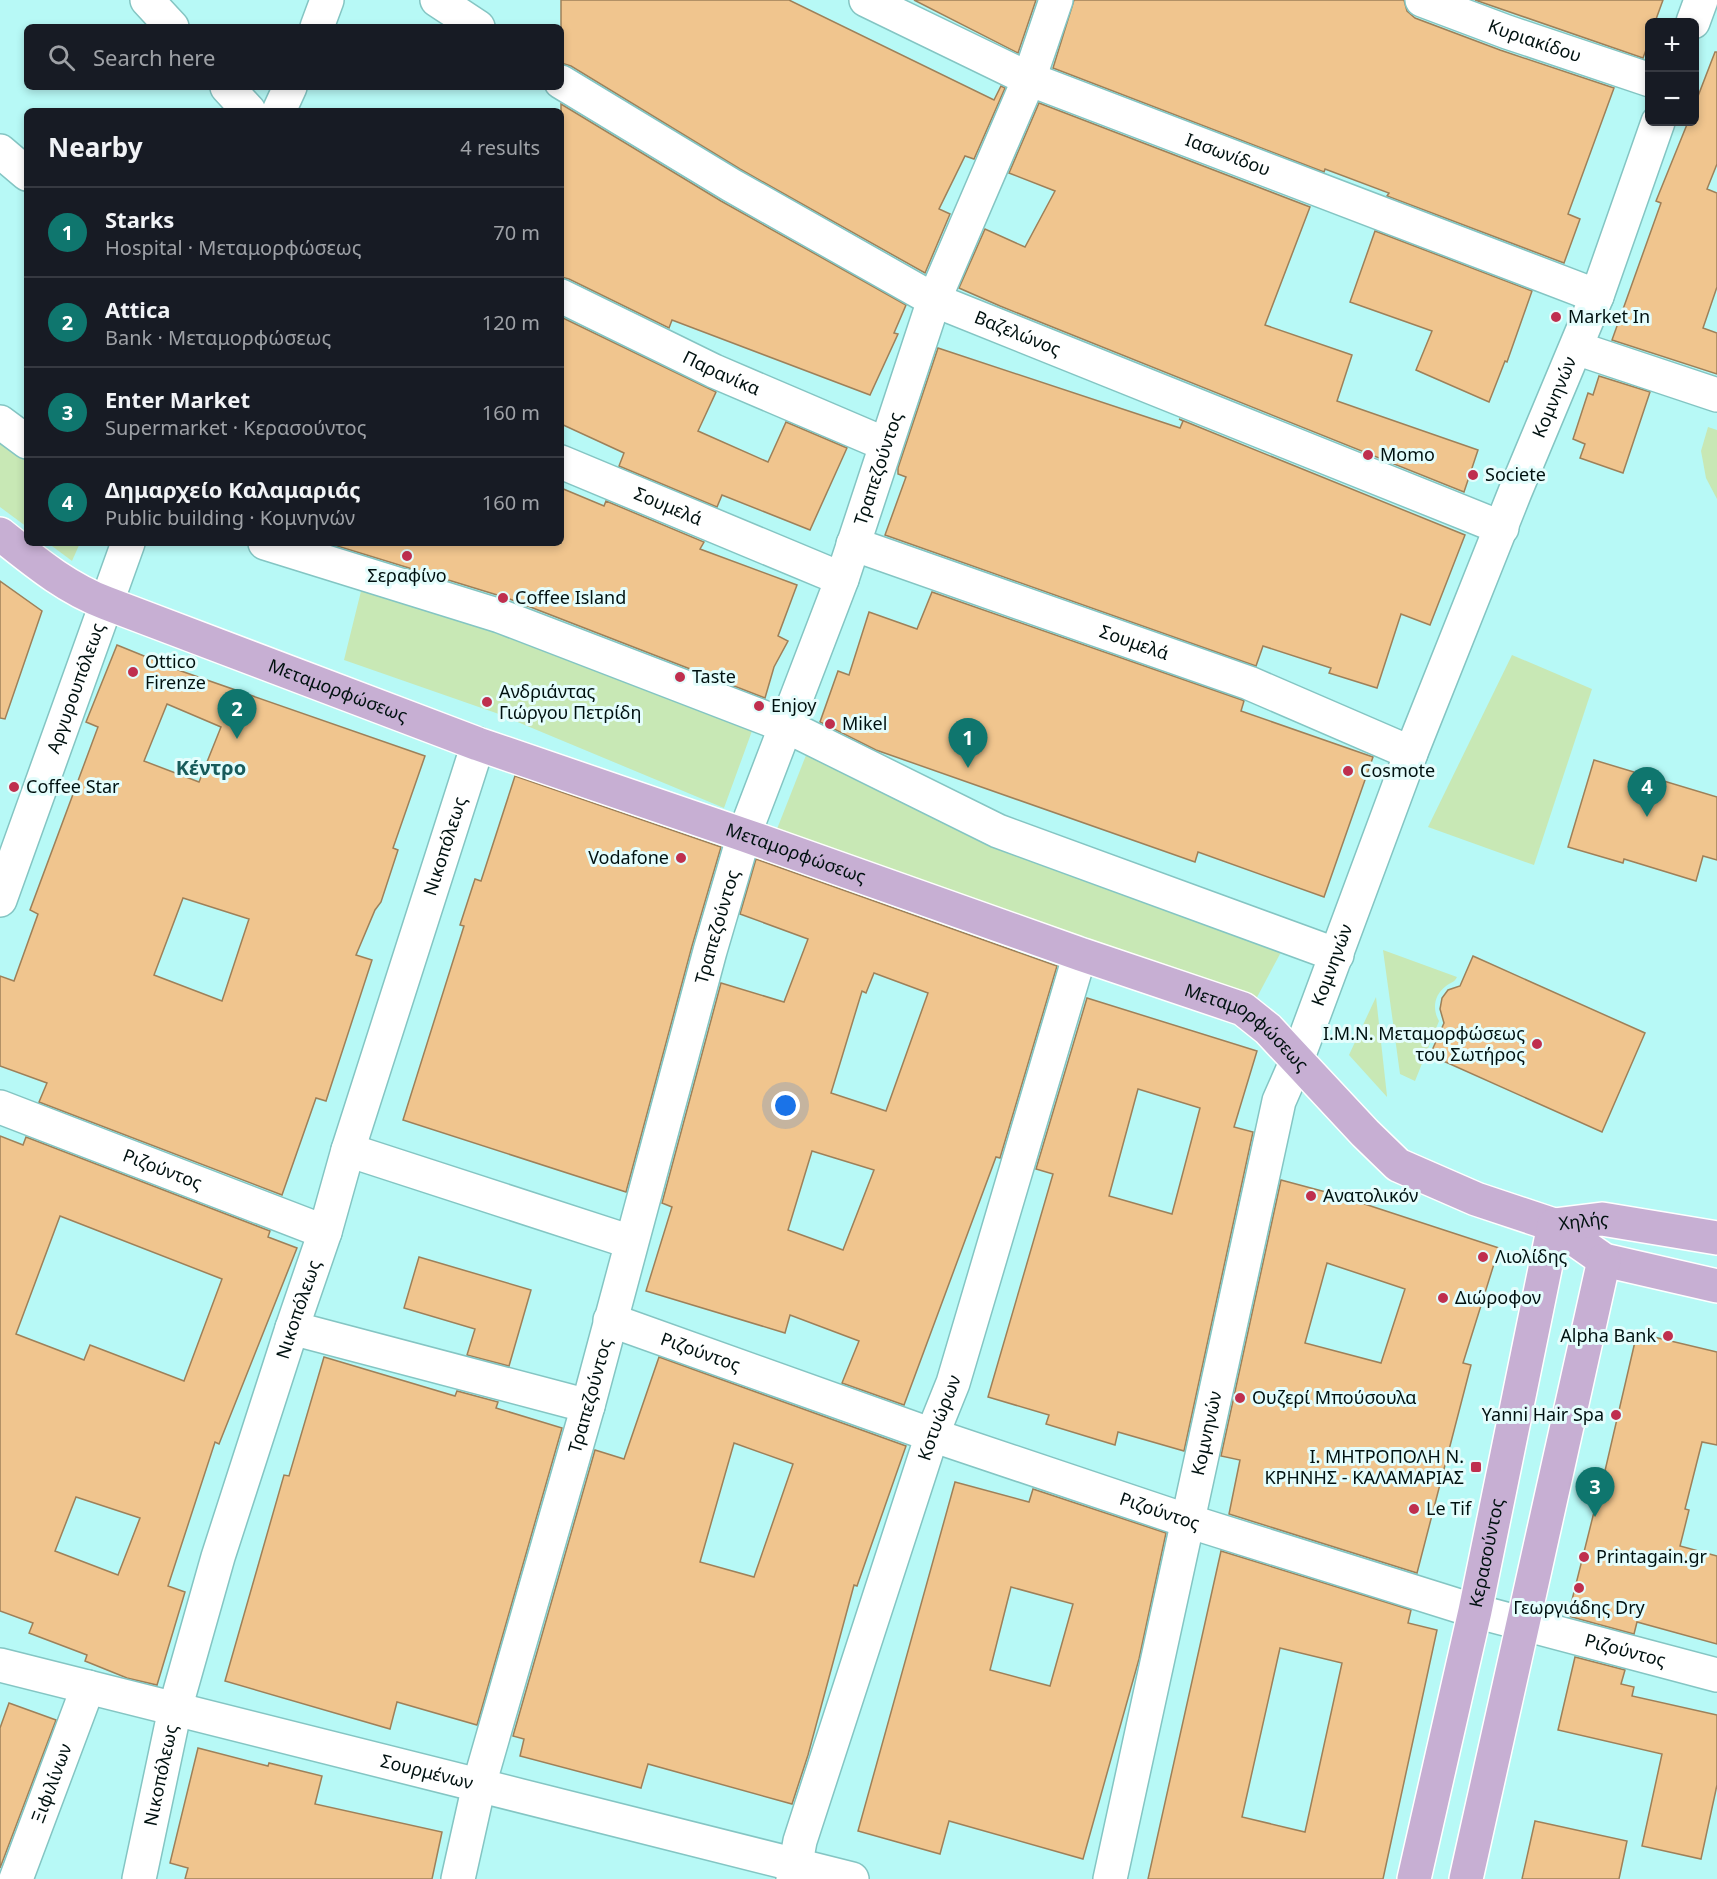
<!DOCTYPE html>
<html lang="en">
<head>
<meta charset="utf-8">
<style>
	:root { --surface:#171b24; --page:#20242c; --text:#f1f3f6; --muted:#9ea1a6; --line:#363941; --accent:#0f766e }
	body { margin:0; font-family:"Noto Sans",sans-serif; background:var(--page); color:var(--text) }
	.controls { position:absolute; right:18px; top:18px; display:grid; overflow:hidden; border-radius:9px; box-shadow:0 3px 9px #0003 }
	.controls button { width:54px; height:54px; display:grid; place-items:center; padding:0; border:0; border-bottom:2px solid var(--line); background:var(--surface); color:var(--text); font:30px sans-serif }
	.you { position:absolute; left:786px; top:1106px; width:21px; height:21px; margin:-15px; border:4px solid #fff; border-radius:50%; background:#1a73e8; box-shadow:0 0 0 9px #1a73e833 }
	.badge { display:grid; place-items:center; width:39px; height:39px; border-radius:50%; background:var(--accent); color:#fff; font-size:20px; font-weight:700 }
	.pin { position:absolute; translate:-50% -50px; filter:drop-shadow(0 2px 3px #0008) }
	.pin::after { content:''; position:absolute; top:32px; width:21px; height:18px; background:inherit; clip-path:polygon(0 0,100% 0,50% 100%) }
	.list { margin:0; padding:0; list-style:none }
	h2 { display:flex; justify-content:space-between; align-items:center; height:78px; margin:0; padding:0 24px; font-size:26px }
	h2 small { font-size:20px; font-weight:400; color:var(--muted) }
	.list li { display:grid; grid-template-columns:39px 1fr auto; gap:18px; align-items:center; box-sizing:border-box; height:90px; padding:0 24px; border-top:2px solid var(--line) }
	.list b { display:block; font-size:22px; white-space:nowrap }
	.list p { margin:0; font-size:20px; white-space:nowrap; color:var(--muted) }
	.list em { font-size:20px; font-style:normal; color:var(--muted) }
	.icon { flex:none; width:33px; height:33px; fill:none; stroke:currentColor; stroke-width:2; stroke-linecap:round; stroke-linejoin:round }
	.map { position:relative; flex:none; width:1717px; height:1879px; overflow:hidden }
	.search { position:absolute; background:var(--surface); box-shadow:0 3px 9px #0003; left:24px; top:24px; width:540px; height:66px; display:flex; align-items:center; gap:15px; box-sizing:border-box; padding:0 21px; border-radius:9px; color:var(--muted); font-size:22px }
	.panel { position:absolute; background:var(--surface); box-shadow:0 3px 9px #0003; left:24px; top:108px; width:540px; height:438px; border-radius:9px }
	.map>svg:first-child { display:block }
	.green { fill:#c8e8b5 }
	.building { fill:#f0c58e; stroke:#9e8059; stroke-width:1.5; fill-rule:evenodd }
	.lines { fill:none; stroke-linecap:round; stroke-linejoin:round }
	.minor-casing { stroke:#84c5c3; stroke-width:36 }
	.major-casing { stroke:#fff; stroke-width:36 }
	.minor { stroke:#fff; stroke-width:33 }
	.major { stroke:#c7afd3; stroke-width:33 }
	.poi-dot { fill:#bf2f4e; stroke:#e4fdfc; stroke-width:2 }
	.labels { text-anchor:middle; stroke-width:6; stroke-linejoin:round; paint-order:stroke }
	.street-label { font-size:18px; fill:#001110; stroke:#e4fdfc }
	.poi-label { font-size:18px; fill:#001110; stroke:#e4fdfc; text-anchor:start }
	.neighbourhood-label { font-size:20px; font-weight:bold; fill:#175b5a; stroke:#e4fdfc }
</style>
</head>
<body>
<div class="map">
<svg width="1717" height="1879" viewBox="0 0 1717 1879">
	<rect width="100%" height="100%" fill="#b7f9f6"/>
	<g class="green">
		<polygon points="0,421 27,438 27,527 0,507"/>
		<polygon points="1708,427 1717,430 1717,499 1706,478 1701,451"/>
		<polygon points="48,543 80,543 72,561"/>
		<polygon points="364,579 756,720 724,808 496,713 344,660"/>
		<polygon points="1512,655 1592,689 1534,865 1428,827"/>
		<polygon points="810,745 1297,922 1255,1001 777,829"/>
		<path d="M1383,950l74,27c-3,6 -6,5 -11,9 -12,9 -14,23 -7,35l-24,60 -15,-7z"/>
		<polygon points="1376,997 1387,1096 1387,1097 1349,1055"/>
	</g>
	<g class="building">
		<polygon points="561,0 789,0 994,100 1001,86 1005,88 974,159 965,156 939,209 950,214 925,273 740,169 571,66 561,63"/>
		<polygon points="914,0 1036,0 1018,53"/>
		<polygon points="1074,0 1404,0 1407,11 1415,18 1500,50 1614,88 1568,214 1580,219 1564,263 1387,196 1389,193 1325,169 1324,172 1053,68"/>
		<polygon points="1475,0 1663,0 1655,22 1650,22 1650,39 1643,58"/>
		<polygon points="1715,52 1717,52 1717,164 1707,189 1717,193 1717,287 1703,328 1717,333 1717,374 1612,340 1661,203 1656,201 1688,122 1695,122 1695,104"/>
		<polygon points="1039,103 1310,207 1265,325 1352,355 1337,401 1478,450 1464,492 1000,306 959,288 985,229 1025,247 1055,191 1009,173"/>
		<polygon points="561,104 721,201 906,305 894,333 898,334 870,395 672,320 669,328 569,279 561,277"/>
		<polygon points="1375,231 1532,291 1507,362 1505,361 1489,402 1416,370 1432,331 1350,302"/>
		<polygon points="561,317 716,392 698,431 768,462 786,422 847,448 810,530 722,495 717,507 619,466 624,453 561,424"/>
		<polygon points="938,348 1180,428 1183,421 1179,419 1465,535 1430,625 1401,614 1377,688 1329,673 1331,668 1263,646 1256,666 885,535 906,477 898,474 898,468"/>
		<polygon points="1599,376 1650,392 1623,473 1580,458 1585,444 1573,439 1588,393 1593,395"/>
		<polygon points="561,488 604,506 606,501 704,542 700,549 797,585 778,636 788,641 774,667 765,698 507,598 334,545 335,543 561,543"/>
		<polygon points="0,581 42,611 5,719 0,718"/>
		<polygon points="932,592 1242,700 1244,701 1241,711 1373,757 1324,897 1198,852 1195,862 876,750 820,722 838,671 849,675 869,612 917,629"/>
		<path d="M117,645l64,26 244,85 -32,92 5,2 -17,52 -6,8 -19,45 16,5 -46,141 -10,-3 -34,97 -243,-93 8,-19 -47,-17v-90l14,5 24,-67 -8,-4 68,-183 -12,-5zM167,704l54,23 -22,55 -55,-21zM183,898l66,21 -27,82 -68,-26z"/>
		<polygon points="1594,760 1717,797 1717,860 1703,856 1696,881 1624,859 1623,863 1568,847"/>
		<polygon points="515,776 721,847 692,946 626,1192 403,1120 464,926 460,925 475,879 481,881"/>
		<path d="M756,859l301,107 -57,192 -4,-1 -92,248 -62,-22 17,-42 -69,-26 -5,18 -139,-42 26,-84 -10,-4 59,-220 63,19 24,-63 -68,-25zM874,973l54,20 -42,118 -55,-18 31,-102 4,2zM812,1151l62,19 -31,80 -55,-20z"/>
		<polygon points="1473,956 1645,1033 1602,1132 1430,1055 1444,1023 1440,1009 1442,998 1448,990 1460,986"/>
		<path d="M1087,998l170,53 -23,76 19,5 -69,319 -66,-19 -3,13 -69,-21 3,-9 -61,-18 65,-223 -17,-5zM1138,1089l62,19 -28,106 -63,-18z"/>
		<path d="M0,1136l23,9 3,-8 244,94 -2,6 29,11 -78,196 -4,-2 -47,144 17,6 -28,93 -30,-7 -42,-17 2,-6 -58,-22 4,-10 -33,-12zM60,1216l162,63 -38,102 -94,-36 -6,15 -68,-26zM76,1497l64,21 -22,57 -63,-24z"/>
		<path d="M1281,1180l56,15 162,53 -36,115 8,2 -54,208 -188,-59 11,-54 -19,-4zM1327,1263l78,26 -24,74 -76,-20z"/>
		<polygon points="419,1257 531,1290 509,1366 467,1355 475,1329 404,1308"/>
		<polygon points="1637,1333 1717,1352 1717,1445 1702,1442 1685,1509 1689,1510 1680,1546 1717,1556 1717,1644 1637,1622 1634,1634 1568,1616 1600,1488 1601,1488"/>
		<polygon points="324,1357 455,1396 457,1391 498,1402 496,1408 562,1428 477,1725 397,1702 390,1729 225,1681 284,1475 289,1476"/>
		<path d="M659,1357l247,89 -49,140 -3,-1 -46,170 -16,49 -144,-40 -7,24 -121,-32 4,-17 -11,-3 82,-286 29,9zM734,1443l59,21 -39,113 -54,-15z"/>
		<path d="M955,1482l74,20 4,-13 133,44 -27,126 -56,200 -134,-38 -9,33 -82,-23zM1011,1587l62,17 -23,82 -60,-16z"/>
		<path d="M1221,1551l190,59 -3,13 29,7 -54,249h-235zM1280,1648l62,15 -37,169 -63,-15z"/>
		<polygon points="1575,1657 1625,1670 1621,1684 1634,1687 1632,1696 1717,1715 1717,1785 1701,1859 1642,1846 1662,1754 1558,1730"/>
		<polygon points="9,1703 56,1720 0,1868 0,1728"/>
		<polygon points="198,1748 268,1766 269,1763 322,1776 315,1804 442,1832 432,1879 185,1879 188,1868 170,1863"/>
		<polygon points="1535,1821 1627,1841 1619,1879 1522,1879"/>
	</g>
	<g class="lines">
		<defs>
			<g id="minor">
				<polyline points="147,0 172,27"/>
				<polyline points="437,0 478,27"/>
				<path id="s1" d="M866,0l163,79 568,217"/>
				<path id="s2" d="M1422,0l85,32 143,48"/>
				<polyline points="1693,22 1701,0"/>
				<polyline points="317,27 327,0"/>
				<path id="s3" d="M561,82l170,103 203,115 568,228"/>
				<polyline points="227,87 249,111"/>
				<polyline points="279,111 290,87"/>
				<polyline points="0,151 27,174"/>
				<path id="s4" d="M561,296l153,75 171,73"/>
				<polyline points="1576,348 1717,395"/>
				<polyline points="0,422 27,442"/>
				<path id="s5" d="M561,462l281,117"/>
				<polyline points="265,543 500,616 786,726 998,831 1337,955"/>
				<path id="s6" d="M853,544l396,139 162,70"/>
				<path id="s7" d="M0,900l128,-357"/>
				<path id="s8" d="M0,1107l325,125"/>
				<polyline points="348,1150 631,1242"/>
				<path id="s9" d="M610,1320l322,115 256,86 287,90 242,64"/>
				<polyline points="292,1328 588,1406"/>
				<path id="s10" d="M0,1665l852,214"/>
				<path id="s11" d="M16,1879l72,-192"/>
				<path id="s12" d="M139,1879l36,-170 43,-152 74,-229 33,-96 23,-82 130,-406"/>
				<path id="s13" d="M458,1879l21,-94 109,-379 122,-455 34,-116 98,-256 92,-279 95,-221 27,-79"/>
				<path id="s14" d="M793,1879l7,-38 132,-406 21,-52 127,-429"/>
				<path id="s15" d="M1110,1879l169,-778 18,-41 114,-307 104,-261 82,-196 61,-174"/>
			</g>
			<g id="major">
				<path id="s16" d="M0,534c34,27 66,54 106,69l372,141 266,91 336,119 163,55 25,20 97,104 33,32 78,34 78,26 50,35 113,26"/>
				<path id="s17" d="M1554,1225l48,-6 115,19"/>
				<path id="s18" d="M1414,1879l61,-268 79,-386"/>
				<polyline points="1466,1879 1604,1260"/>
			</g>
		</defs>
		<use href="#minor" class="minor-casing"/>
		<use href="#major" class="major-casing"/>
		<use href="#minor" class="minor"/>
		<use href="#major" class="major"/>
	</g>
	<g class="poi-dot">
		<circle cx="1556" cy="317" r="6"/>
		<circle cx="1368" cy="455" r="6"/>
		<circle cx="1473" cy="475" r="6"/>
		<circle cx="407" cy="556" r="6"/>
		<circle cx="503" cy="598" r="6"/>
		<circle cx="133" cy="672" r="6"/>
		<circle cx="680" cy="677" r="6"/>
		<circle cx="487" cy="702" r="6"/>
		<circle cx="759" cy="706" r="6"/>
		<circle cx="830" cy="724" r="6"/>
		<circle cx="1348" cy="771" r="6"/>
		<circle cx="14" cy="787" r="6"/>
		<circle cx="681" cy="858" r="6"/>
		<circle cx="1537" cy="1044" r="6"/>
		<circle cx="1311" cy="1196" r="6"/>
		<circle cx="1483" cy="1257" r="6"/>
		<circle cx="1443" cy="1298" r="6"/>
		<circle cx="1668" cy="1336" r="6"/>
		<circle cx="1240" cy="1398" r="6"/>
		<circle cx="1616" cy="1415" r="6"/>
		<rect x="1470" y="1461" width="12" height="12" rx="3"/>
		<circle cx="1414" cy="1509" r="6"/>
		<circle cx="1584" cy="1557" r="6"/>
		<circle cx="1579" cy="1588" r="6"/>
	</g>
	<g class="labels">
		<g class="street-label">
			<text dy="6" stroke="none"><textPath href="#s2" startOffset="120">Κυριακίδου</textPath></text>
			<text dy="6" stroke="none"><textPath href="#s1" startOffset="394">Ιασωνίδου</textPath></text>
			<text dy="6" stroke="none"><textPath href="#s3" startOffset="522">Βαζελώνος</textPath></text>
			<text dy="6" stroke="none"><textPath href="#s4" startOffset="178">Παρανίκα</textPath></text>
			<text dy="6" stroke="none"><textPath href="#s15" startOffset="1552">Κομνηνών</textPath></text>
			<text dy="6" stroke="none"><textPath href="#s13" startOffset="1473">Τραπεζούντος</textPath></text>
			<text dy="6" stroke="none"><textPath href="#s5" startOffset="116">Σουμελά</textPath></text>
			<text dy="6" stroke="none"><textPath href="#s6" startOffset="298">Σουμελά</textPath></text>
			<text dy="6" stroke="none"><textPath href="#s7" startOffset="225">Αργυρουπόλεως</textPath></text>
			<text dy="6" stroke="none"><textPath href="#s16" startOffset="375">Μεταμορφώσεως</textPath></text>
			<text dy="6" stroke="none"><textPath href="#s12" startOffset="1078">Νικοπόλεως</textPath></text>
			<text dy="6" stroke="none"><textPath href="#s16" startOffset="861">Μεταμορφώσεως</textPath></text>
			<text dy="6" stroke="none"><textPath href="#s13" startOffset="987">Τραπεζούντος</textPath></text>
			<text dy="6" stroke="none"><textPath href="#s15" startOffset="942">Κομνηνών</textPath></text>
			<text dy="6" stroke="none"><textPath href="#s16" startOffset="1347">Μεταμορφώσεως</textPath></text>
			<text dy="6" stroke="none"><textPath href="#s8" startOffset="174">Ριζούντος</textPath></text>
			<text dy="6" stroke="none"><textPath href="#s17" startOffset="30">Χηλής</textPath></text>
			<text dy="6" stroke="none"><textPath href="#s12" startOffset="592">Νικοπόλεως</textPath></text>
			<text dy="6" stroke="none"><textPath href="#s9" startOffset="96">Ριζούντος</textPath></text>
			<text dy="6" stroke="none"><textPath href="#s13" startOffset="501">Τραπεζούντος</textPath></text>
			<text dy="6" stroke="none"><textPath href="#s14" startOffset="484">Κοτυώρων</textPath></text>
			<text dy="6" stroke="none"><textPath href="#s15" startOffset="456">Κομνηνών</textPath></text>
			<text dy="6" stroke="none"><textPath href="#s9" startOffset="582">Ριζούντος</textPath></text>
			<text dy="6" stroke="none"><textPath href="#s18" startOffset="334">Κερασούντος</textPath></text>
			<text dy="6" stroke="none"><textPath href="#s9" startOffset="1068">Ριζούντος</textPath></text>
			<text dy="6" stroke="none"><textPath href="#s10" startOffset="440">Σουρμένων</textPath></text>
			<text dy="6" stroke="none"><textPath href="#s12" startOffset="106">Νικοπόλεως</textPath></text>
			<text dy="6" stroke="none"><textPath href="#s11" startOffset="102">Ξιφιλίνων</textPath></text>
		</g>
		<g class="poi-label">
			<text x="1568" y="323">Market In</text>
			<text x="1380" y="461">Momo</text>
			<text x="1485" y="481">Societe</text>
			<text x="407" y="582" text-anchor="middle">Σεραφίνο</text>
			<text x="515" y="604">Coffee Island</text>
			<text x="145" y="668">Ottico<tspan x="145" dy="21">Firenze</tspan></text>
			<text x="692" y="683">Taste</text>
			<text x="499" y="698">Ανδριάντας<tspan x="499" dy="21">Γιώργου Πετρίδη</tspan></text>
			<text x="771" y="712">Enjoy</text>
			<text x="842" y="730">Mikel</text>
			<text x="1360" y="777">Cosmote</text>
			<text x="26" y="793">Coffee Star</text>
			<text x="669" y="864" text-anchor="end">Vodafone</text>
			<text x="1525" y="1040" text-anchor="end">Ι.Μ.Ν. Μεταμορφώσεως<tspan x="1525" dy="21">του Σωτήρος</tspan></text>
			<text x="1323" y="1202">Ανατολικόν</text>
			<text x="1495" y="1263">Λιολίδης</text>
			<text x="1455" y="1304">Διώροφον</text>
			<text x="1656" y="1342" text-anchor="end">Alpha Bank</text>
			<text x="1252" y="1404">Ουζερί Μπούσουλα</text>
			<text x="1604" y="1421" text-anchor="end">Yanni Hair Spa</text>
			<text x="1464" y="1463" text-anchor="end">Ι. ΜΗΤΡΟΠΟΛΗ Ν.<tspan x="1464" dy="21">ΚΡΗΝΗΣ - ΚΑΛΑΜΑΡΙΑΣ</tspan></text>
			<text x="1426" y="1515">Le Tif</text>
			<text x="1596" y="1563">Printagain.gr</text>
			<text x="1579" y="1614" text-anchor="middle">Γεωργιάδης Dry</text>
		</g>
		<g class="neighbourhood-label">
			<text x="211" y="775">Κέντρο</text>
		</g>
	</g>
</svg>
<div class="controls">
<button>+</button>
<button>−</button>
</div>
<div class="you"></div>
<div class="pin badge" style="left:968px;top:768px">1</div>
<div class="pin badge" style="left:237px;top:739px">2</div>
<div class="pin badge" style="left:1595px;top:1517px">3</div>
<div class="pin badge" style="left:1647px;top:817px">4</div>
<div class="search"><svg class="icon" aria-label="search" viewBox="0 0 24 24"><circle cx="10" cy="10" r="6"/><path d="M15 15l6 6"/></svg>Search here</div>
<section class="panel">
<h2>Nearby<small>4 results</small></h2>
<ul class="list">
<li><span class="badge">1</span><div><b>Starks</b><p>Hospital · Μεταμορφώσεως</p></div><em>70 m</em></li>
<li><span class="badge">2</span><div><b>Attica</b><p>Bank · Μεταμορφώσεως</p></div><em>120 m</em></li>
<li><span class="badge">3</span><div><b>Enter Market</b><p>Supermarket · Κερασούντος</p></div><em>160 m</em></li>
<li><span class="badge">4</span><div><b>Δημαρχείο Καλαμαριάς</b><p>Public building · Κομνηνών</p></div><em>160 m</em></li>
</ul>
</section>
</div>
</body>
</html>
